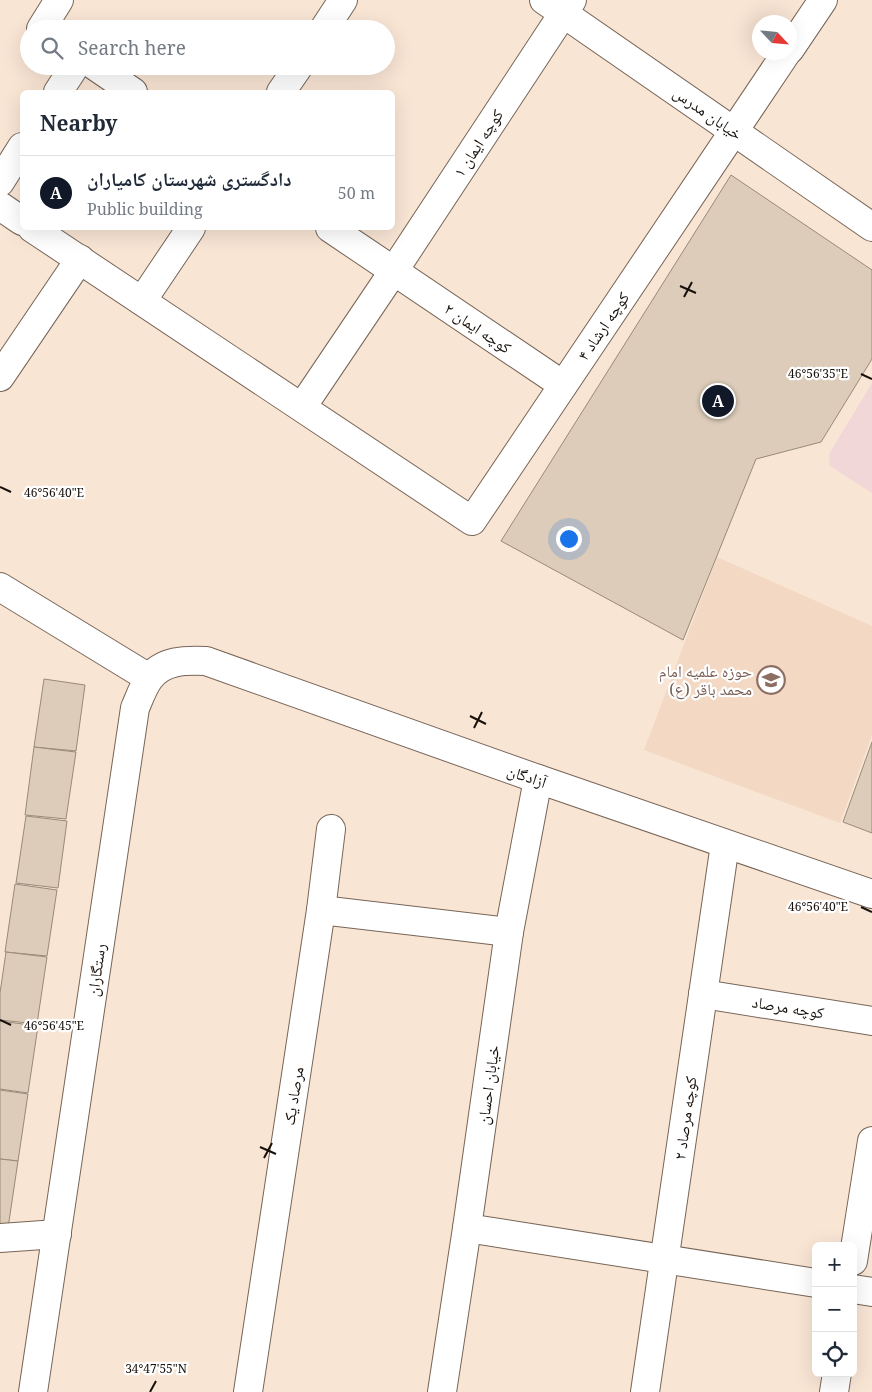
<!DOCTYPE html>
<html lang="en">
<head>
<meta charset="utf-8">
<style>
	:root { --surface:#fff; --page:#f6f6f7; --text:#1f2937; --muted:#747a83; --line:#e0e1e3; --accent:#111827 }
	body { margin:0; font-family:"Noto Serif","Noto Naskh Arabic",serif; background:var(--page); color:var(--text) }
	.controls { position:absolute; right:15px; bottom:15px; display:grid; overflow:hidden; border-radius:8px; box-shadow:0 5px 20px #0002 }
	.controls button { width:45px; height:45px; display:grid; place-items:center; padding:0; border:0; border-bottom:1px solid var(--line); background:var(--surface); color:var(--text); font:25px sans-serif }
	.compass { position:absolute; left:752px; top:15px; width:45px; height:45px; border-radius:50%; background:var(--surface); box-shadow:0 5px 20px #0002; rotate:116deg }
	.you { position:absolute; left:568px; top:538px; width:18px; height:18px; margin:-12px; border:4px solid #fff; border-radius:50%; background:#1a73e8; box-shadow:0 0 0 8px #1a73e833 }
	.badge { display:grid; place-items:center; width:32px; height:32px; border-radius:50%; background:var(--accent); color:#fff; font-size:16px; font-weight:700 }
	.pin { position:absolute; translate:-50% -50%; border:2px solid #fff; box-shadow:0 1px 5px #0006 }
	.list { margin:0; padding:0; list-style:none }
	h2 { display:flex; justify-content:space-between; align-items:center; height:65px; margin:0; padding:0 20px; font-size:21px }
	h2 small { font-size:16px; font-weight:400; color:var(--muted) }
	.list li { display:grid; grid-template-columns:32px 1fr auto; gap:15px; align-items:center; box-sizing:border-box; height:75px; padding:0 20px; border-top:1px solid var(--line) }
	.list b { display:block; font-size:19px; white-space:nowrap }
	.list p { margin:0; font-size:16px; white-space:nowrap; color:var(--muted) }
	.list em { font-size:16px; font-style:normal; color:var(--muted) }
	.icon { flex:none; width:28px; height:28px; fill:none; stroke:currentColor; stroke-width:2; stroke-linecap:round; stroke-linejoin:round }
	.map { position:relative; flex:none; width:872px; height:1392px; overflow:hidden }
	.search { position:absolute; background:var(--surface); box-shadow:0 5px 20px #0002; left:20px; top:20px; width:375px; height:55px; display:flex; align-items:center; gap:12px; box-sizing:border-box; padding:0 18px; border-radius:28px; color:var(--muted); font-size:19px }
	.panel { position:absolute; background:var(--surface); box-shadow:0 5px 20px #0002; left:20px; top:90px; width:375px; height:140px; border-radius:8px }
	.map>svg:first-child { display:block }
	.built { fill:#f3d8c3 }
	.industrial { fill:#f2d7d9 }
	.building { fill:#dcccb9; stroke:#998a79 }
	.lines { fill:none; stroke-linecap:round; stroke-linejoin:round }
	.minor-casing { stroke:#776557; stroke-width:30 }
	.minor { stroke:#fff; stroke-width:28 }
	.ticks { fill:none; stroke:#17100b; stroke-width:2 }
	.labels { text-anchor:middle; stroke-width:4.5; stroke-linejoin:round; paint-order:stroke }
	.street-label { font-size:16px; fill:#17100b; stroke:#fff }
	.education-label { font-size:16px; fill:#785e54; stroke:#fff; text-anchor:end }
	.ticks-label { font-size:12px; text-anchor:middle; fill:#17100b; stroke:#fff; stroke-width:4.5; stroke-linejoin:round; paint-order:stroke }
</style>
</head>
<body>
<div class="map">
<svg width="872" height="1392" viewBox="0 0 872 1392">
	<rect width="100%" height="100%" fill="#f9e5d4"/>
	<polygon class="built" points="717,557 872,626 872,735 840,823 644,750"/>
	<polygon class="industrial" points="872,383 872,493 830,466 829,454"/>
	<g class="building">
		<polygon points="731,175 872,270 872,359 821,442 756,459 683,640 501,541"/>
		<polygon points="44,679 85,685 76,751 34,747"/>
		<polygon points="872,742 872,833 843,822"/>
		<polygon points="34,747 76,752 66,819 25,815"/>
		<polygon points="26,816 67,821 58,888 16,883"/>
		<polygon points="15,884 57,890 47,956 5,952"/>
		<polygon points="6,952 47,957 37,1024 0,1020 0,993"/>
		<polygon points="0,1021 38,1026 28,1093 0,1089"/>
		<polygon points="0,1090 28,1094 18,1161 0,1159"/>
		<polygon points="0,1159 18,1161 8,1228 0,1227"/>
	</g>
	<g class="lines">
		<defs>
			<g id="minor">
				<polyline points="544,0 872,227"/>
				<polyline points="41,29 59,0"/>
				<polyline points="324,29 343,0"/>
				<polyline points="790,49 823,0"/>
				<polyline points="95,66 133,92"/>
				<polyline points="58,92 75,66"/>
				<polyline points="281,92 299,66"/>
				<polyline points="0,182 22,147"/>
				<polyline points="0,206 22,221"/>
				<polyline points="32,228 472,521 787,52"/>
				<polyline points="330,228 563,385"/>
				<polyline points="142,301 191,228"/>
				<polyline points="0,377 80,259"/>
				<polyline points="302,407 393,272 572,0"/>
				<polyline points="0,587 149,678"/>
				<polyline points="321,910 509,932"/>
				<polyline points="703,994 872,1021"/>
				<polyline points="467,1228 816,1283"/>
				<polyline points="0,1238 57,1234"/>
				<polyline points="853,1261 872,1141"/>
				<polyline points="853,1289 872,1292"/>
				<path d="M33,1392l102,-684c4,-9 8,-21 14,-29 13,-19 37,-19 57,-18l332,118 334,115"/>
				<polyline points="248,1392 321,910 331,829"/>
				<polyline points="442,1392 467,1228 509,932 538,779"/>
				<polyline points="645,1392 725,844"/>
				<polyline points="834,1392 837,1373"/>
			</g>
		</defs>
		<use href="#minor" class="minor-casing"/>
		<use href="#minor" class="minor"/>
	</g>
	<path class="ticks" d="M680,286l16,7M684,297l8,-15M861,374l11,5M0,487l11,5M470,716l16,8M474,728l8,-16M861,907l11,5M0,1020l11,5M260,1147l16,7M264,1158l8,-15M150,1392l6,-11"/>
	<defs>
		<symbol id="university-ring" viewBox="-11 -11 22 22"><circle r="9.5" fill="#fff" stroke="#8d6e63" stroke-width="1.5"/><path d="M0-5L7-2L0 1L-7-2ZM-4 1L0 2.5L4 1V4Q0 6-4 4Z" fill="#8d6e63"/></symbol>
	</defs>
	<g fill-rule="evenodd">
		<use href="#university-ring" x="755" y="664" width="32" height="32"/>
	</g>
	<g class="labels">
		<g class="street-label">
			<text transform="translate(708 113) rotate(35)" y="6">خیابان مدرس</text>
			<text transform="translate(478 143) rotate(-57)" y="6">کوچه ایمان ۱</text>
			<text transform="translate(603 326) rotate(-56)" y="6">کوچه ارشاد ۴</text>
			<text transform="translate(478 328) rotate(34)" y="6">کوچه ایمان ۲</text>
			<text transform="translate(527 776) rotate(19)" y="6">آزادگان</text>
			<text transform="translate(96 970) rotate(-82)" y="6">رستگاران</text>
			<text transform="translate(788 1007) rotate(9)" y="6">کوچه مرصاد</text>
			<text transform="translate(488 1085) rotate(-82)" y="6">خیابان احسان</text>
			<text transform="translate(293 1096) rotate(-81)" y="6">مرصاد یک</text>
			<text transform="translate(685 1118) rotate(-82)" y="6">کوچه مرصاد ۲</text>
		</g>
		<g class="education-label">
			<text x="752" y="677">حوزه علمیه امام<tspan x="752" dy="18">محمد باقر (ع)</tspan></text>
		</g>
	</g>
	<g class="ticks-label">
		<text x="818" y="378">46°56'35"E</text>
		<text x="54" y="497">46°56'40"E</text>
		<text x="818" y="911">46°56'40"E</text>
		<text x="54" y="1030">46°56'45"E</text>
		<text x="156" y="1373">34°47'55"N</text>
	</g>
</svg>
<div class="controls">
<button>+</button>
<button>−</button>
<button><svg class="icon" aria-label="locate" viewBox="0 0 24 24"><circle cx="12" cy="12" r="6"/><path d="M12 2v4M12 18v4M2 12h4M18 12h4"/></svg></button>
</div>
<svg class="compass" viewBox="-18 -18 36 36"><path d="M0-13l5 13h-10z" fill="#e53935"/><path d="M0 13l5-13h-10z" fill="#747a83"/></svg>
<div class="you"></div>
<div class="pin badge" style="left:718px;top:401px">A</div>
<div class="search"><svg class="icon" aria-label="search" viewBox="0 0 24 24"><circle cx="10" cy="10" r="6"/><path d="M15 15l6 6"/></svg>Search here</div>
<section class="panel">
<h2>Nearby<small></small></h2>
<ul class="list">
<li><span class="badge">A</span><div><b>دادگستری شهرستان کامیاران</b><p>Public building</p></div><em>50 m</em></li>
</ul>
</section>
</div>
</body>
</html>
